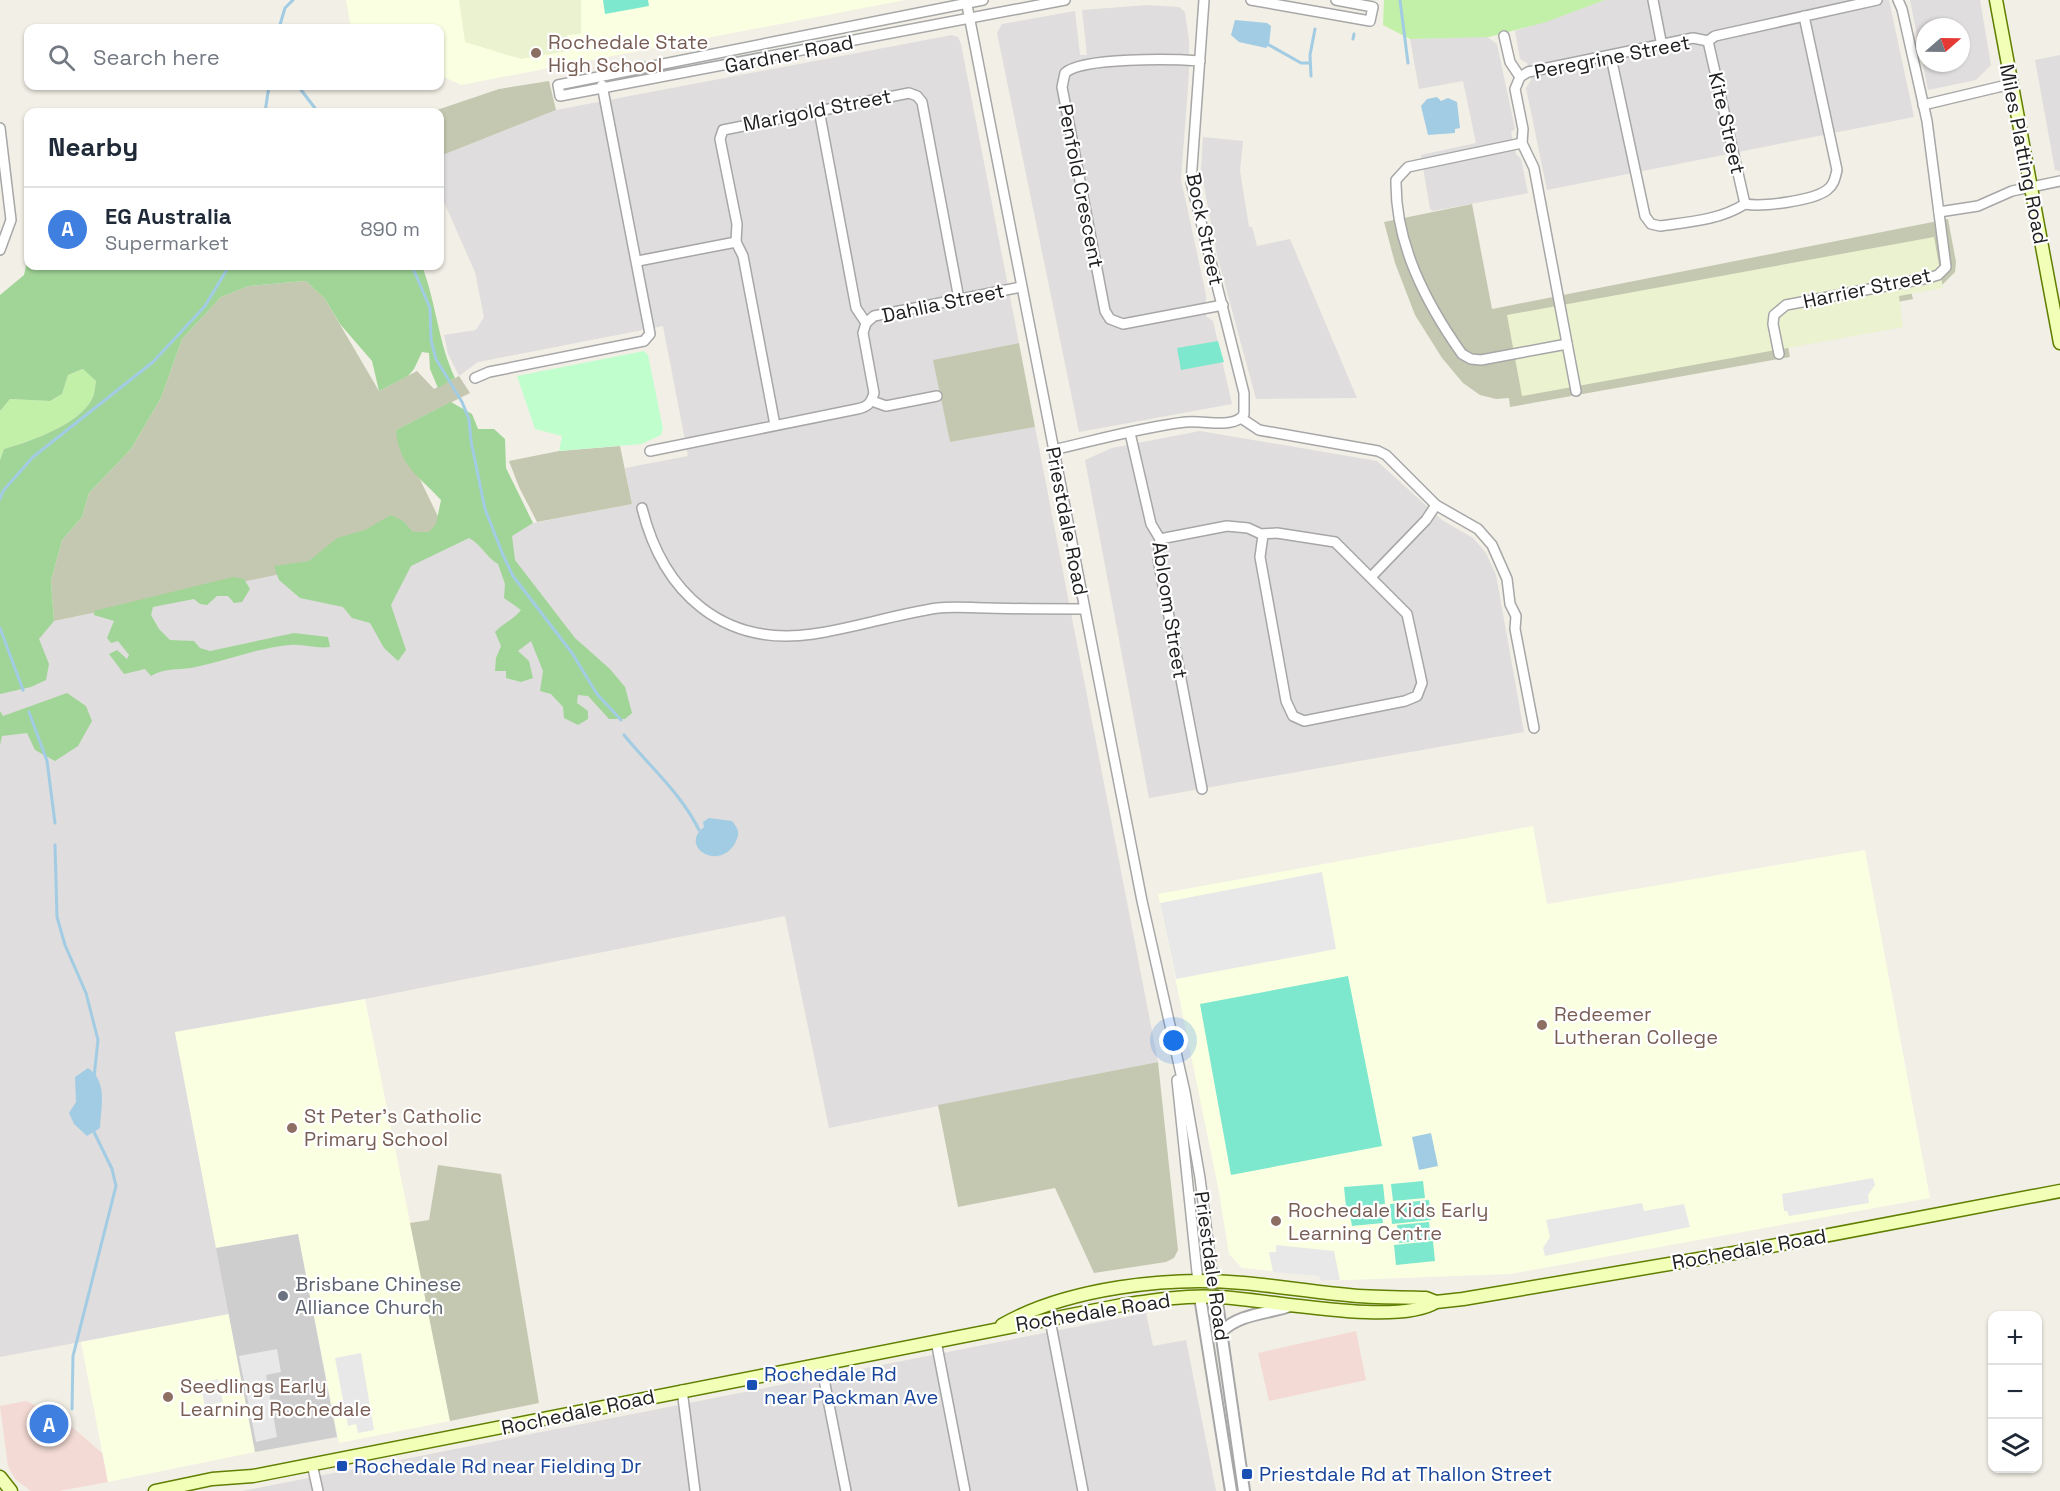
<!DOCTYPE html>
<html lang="en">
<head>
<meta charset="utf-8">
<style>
	:root { --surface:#fff; --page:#f6f6f7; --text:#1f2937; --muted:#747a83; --line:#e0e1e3; --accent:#2563eb }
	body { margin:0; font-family:"Space Grotesk",sans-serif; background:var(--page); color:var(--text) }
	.controls { position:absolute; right:18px; bottom:18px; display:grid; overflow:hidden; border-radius:12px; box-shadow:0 2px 4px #0004 }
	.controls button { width:54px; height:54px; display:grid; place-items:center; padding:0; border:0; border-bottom:2px solid var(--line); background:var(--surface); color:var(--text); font:30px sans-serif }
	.compass { position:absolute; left:1916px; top:18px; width:54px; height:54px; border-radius:50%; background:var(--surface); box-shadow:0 2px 4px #0004; rotate:70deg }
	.you { position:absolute; left:1174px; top:1041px; width:21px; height:21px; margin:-15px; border:4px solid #fff; border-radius:50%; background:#1a73e8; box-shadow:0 0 0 9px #1a73e833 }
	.badge { display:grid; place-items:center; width:39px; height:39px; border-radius:50%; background:var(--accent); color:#fff; font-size:20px; font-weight:700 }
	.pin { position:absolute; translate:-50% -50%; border:3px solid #fff; box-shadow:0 2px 6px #0006 }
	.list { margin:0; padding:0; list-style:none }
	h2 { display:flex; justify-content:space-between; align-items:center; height:78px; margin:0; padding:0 24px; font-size:26px }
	h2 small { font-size:20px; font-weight:400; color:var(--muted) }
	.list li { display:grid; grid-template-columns:39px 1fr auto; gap:18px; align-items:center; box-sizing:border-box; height:84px; padding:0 24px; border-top:2px solid var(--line) }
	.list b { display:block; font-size:22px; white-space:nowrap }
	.list p { margin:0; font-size:20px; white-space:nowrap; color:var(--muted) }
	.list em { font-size:20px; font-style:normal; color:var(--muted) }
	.icon { flex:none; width:33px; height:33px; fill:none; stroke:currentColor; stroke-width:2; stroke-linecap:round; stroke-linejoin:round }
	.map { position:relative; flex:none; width:2060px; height:1491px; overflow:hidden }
	.search { position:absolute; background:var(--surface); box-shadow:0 2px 4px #0004; left:24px; top:24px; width:420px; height:66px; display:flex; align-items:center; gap:15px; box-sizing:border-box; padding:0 21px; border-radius:12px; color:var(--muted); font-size:22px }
	.panel { position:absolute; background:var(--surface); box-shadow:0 2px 4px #0004; left:24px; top:108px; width:420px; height:162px; border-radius:12px }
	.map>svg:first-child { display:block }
	.residential { fill:#dfdddd; fill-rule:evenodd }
	.commercial { fill:#f4dad4 }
	.education { fill:#fbffe2 }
	.religious { fill:#cecece }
	.construction { fill:#c4c8b0 }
	.farmland { fill:#ebf2d0 }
	.grass { fill:#c2f0a8 }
	.forest { fill:#a1d597 }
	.park { fill:#c0ffcd }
	.pitch { fill:#7de8cd }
	.parking { fill:#e8e8e8 }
	.water { fill:#a2cce3 }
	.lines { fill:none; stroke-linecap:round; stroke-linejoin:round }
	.stream { stroke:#a2cce3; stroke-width:3 }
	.minor-casing { stroke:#a7a7a7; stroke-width:12 }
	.tertiary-casing { stroke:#a7a7a7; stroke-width:14 }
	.secondary-casing { stroke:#607f00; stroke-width:15 }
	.minor { stroke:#fff; stroke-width:9 }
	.tertiary { stroke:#fff; stroke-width:10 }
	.secondary { stroke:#f2ffb7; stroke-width:12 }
	.education-dot { fill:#8d6e63; stroke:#fff; stroke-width:2 }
	.worship-dot { fill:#6b7280; stroke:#fff; stroke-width:2 }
	.transit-dot { fill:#1a4fb4; stroke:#fff; stroke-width:2 }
	.labels { text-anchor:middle; stroke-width:4.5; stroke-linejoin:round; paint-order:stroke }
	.education-label { font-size:20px; fill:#785e54; stroke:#fff; text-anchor:start }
	.street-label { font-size:20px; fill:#202020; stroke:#fff }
	.worship-label { font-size:20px; fill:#5b616d; stroke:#fff; text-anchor:start }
	.transit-label { font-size:20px; fill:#164399; stroke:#fff; text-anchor:start }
</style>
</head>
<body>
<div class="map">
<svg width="2060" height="1491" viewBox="0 0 2060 1491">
	<rect width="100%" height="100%" fill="#f2efe6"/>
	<g class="residential">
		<polygon points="1605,0 1889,0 1914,117 1547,190 1526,88 1531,80 1527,63 1520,59 1515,31"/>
		<path d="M1910,0h70l11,65 -15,15 -48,10zM1925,27h36v36h-36z"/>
		<polygon points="1147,5 1179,7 1185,12 1189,41 1189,73 1181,179 1206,295 1206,316 1213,321 1232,404 1079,432 997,33 1002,24 1075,11 1080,55 1087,55 1082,10"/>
		<polygon points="952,35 958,37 961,44 1019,343 934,360 950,442 1035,427 1158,1062 829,1128 785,916 365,999 175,1032 229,1314 0,1357 0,626 54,621 373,554 632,504 625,468 688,456 663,326 478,362 459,376 448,354 444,335 476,330 484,317 475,272 440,193 440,156 556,110"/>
		<polygon points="1486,36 1497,44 1515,129 1511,132 1516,154 1521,159 1528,193 1433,211 1430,209 1421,155 1476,143 1463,81 1419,89 1410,39"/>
		<polygon points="2060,55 2060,171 2055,170 2035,60"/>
		<polygon points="1203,137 1243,141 1240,171 1249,227 1252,227 1257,246 1290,239 1357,398 1256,399 1217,255 1201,170"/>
		<polygon points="1200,431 1377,461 1442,520 1473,538 1486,553 1496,575 1524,732 1149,798 1085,460 1112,448"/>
		<polygon points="1146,1313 1153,1346 1186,1340 1216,1491 242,1491"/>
	</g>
	<g class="commercial">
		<polygon points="1356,1331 1366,1380 1269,1401 1258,1353"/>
		<polygon points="26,1401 63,1419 103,1454 108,1482 59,1491 31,1491 15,1479 8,1466 0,1406"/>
	</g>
	<g class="education">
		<polygon points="346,0 905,0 461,85 440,75 440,28 351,28"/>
		<polygon points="1533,826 1547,904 1865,850 1930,1198 1510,1274 1321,1281 1319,1276 1242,1268 1229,1254 1219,1192 1158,894"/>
		<polygon points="365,999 450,1421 339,1443 298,1234 216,1248 175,1032"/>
		<polygon points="229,1314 255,1452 108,1482 81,1342"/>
	</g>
	<polygon class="religious" points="298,1234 337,1437 255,1452 216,1248"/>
	<g class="construction">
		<polygon points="549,81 556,110 440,156 440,112 431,112 499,89"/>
		<polygon points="1472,204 1492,309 1948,219 1956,262 1955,272 1942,285 1911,291 1913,299 1784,324 1790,357 1510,407 1509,398 1496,399 1480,395 1463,383 1442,358 1415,315 1395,263 1384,222"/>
		<polygon points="306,281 325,299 379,391 417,371 434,389 459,376 470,393 396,430 449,539 54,621 51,581 62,540 82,517 89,493 131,449 161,398 182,339 221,297 249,286"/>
		<polygon points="1019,343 1035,427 950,442 933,360"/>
		<polygon points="620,446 632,504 537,522 519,487 509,461 559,451"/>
		<polygon points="1158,1062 1178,1250 1174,1258 1166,1262 1094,1273 1055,1188 958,1207 938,1105"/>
		<polygon points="438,1165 501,1174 539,1403 450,1421 410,1223 429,1220"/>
	</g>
	<g class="farmland">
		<polygon points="459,0 581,0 581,34 567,35 568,51 521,59 465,42"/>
		<polygon points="1934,237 1943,288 1899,296 1903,327 1522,396 1507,315"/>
	</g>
	<g class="grass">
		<polygon points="1384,0 1605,0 1546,22 1489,37 1410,39 1383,25"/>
		<path d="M84,369l12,12c-1,5 -1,13 -4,18 -11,24 -63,43 -88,50l-4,11v-49l10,-12 40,2 12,-7 6,-19z"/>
	</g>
	<g class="forest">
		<path d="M28,257v9h394c14,36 16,76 33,112l-17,10 -8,-19 -1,-16 -7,-1 -8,17 -6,7 -29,15 -7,-30 -32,-37 -15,-25 -19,-18 -57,5 -28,11 -39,42 -21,59 -30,51 -42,44 -7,24 -20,23 -11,41 3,40 -15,18 10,25 -3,16 -15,7 -31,7v-234l4,-11c25,-7 76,-25 88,-50 3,-5 3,-13 4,-18l-13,-12 -15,6 -6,19 -12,7 -40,-2 -10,12v-116l24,-20z"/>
		<path d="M451,402l21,12 6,15h16l11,10 1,29 27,55 -21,13 3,24 60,78 35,31 15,18 7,26 -7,6h-16l-21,-23 -10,-1 -1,8 11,8v8l-10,6 -14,-7 -1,-11 -12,-13 -11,-3 3,-20 -12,-30 -13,10 11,10 4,17 -12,4 -15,-4v-7h-11l1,-13 5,-12 -6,-14c8,-9 18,-12 26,-22l-17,-12 1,-14 -7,-20c-12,-7 -16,-19 -29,-26l-58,28 -20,39 15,45 -8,11 -14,-13 -14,-25 -18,-5 -9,-11 -43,-9 -21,-18 -5,-14 35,-5 28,-23 28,-8 26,-15 12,6 10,11h16l7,-8 5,-24c-23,-25 -42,-34 -45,-70z"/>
		<path d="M233,577l11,2 6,10 -8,13 -8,1 -6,-7h-11l-10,9 -7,-1 -6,-5 -41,8 -2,8 8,14 11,11 24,1 6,7 10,3 84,-18 34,4 2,10c-14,2 -25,-3 -40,-2 -34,3 -66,17 -99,23 -14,2 -27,0 -40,8l-6,-7 -21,5 -15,-20 8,-4 10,9 2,-4 -11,-14 -7,2 -4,-5 7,-17 -20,-6v-4z"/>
		<polygon points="67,693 86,706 92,721 78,746 55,761 35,750 27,733 2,736 0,745 0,711 3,716"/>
	</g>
	<polygon class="park" points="644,351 648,355 663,429 661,435 641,444 559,451 562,436 535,429 517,376"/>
	<g class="pitch">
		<polygon points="603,0 648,0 649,6 605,14"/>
		<polygon points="1218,341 1224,362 1181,370 1177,348"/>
		<polygon points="1348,976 1382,1146 1231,1175 1200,1004"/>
		<polygon points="1423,1181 1425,1198 1393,1201 1391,1184"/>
		<polygon points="1383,1184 1385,1204 1346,1207 1344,1187"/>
		<polygon points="1429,1200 1431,1220 1392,1224 1390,1204"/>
		<polygon points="1381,1206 1383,1223 1352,1226 1349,1209"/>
		<polygon points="1429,1222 1431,1240 1399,1243 1397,1225"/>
		<polygon points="1433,1241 1435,1261 1396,1265 1394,1245"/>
	</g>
	<g class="parking">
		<polygon points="1322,872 1336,949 1176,979 1160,903"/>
		<polygon points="1873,1178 1875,1185 1868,1195 1869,1203 1789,1216 1787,1211 1784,1211 1782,1194"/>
		<polygon points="1642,1203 1644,1211 1684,1204 1690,1227 1545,1256 1543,1248 1550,1237 1546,1220"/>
		<polygon points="1276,1245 1334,1251 1340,1280 1321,1281 1319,1276 1273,1272 1269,1252 1276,1252"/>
		<polygon points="277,1349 281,1372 266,1375 277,1437 256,1442 239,1356"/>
		<polygon points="361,1353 374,1430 358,1433 356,1424 348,1426 335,1358"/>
		<polygon points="218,1379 223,1402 205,1406 200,1383"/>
	</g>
	<g class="water">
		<polygon points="1235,20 1267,23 1271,26 1269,45 1266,48 1239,42 1231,35"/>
		<polygon points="1437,97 1441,101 1448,98 1457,102 1460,128 1455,129 1455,133 1428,135 1421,106 1427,99"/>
		<path d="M709,818l23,3c8,10 8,13 2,24 -17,26 -55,1 -30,-18l-1,-5z"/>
		<path d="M88,1068c20,14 13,38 12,60l-13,8 -13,-12 -5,-11 7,-11 -1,-25z"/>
		<polygon points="1431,1133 1438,1166 1419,1170 1412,1137"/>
	</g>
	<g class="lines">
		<g class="stream">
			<polyline points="1400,0 1408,63"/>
			<polyline points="279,28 285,8 293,0"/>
			<polyline points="1353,39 1354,34"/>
			<polyline points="1269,45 1301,63 1310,63"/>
			<polyline points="1311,76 1310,55 1315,29"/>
			<polyline points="298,86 318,112"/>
			<polyline points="265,112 269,86"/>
			<polyline points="412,266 430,308 431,340 436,359 462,402 469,419 471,441 485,509 503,555 513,576 572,653 597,694 621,720"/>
			<polyline points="0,499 3,491 33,457 153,362 205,306 229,266"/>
			<polyline points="0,628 23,690"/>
			<polyline points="29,712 47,761 55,823"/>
			<path d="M624,735c25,31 57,58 75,95"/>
			<polyline points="55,845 57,917 65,945 86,993 98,1040 94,1077"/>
			<polyline points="72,1409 73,1356 116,1186 112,1169 93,1130"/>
		</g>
		<defs>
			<g id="minor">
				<polyline points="966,0 1142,901 1185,1092 1200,1178 1213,1281"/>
				<polyline points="983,0 558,85 560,96 1065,0"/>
				<polyline points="1204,0 1191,182 1244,393 1244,414 1241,418"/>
				<polyline points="1251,0 1370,21 1373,7 1336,0"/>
				<polyline points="1653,0 1662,46"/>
				<polyline points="1504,36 1510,62 1520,77"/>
				<polyline points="1708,41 1745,204"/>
				<path d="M1611,57l34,159 6,8 9,2c29,-4 60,-6 85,-22 18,3 67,-3 82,-14 7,-5 8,-12 10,-20l-33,-154"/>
				<path d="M1200,61c-27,-2 -118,-4 -135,12l-3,14 43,224 5,8 13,5 100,-19"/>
				<polyline points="1923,105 2011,84"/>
				<polyline points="0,128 11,220 0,250"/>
				<path d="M1522,143l-114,24 -12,13c-1,64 30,123 66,174l9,5 10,1 86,-16"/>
				<polyline points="1939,212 1978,206 2012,191 2060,181"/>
				<polyline points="736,242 743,256 775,425"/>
				<polyline points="638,261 736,242 737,224 720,139 723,130 909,93 917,96 922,102 959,299"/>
				<polyline points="866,323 874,316 1021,287"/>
				<polyline points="1779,354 1773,324 1774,315 1786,305 1928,278 1938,275 1946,267 1927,121 1902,9 1898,0"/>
				<polyline points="475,378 489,372 644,341 650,334 602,85"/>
				<polyline points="1576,391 1534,168 1522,143 1523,129 1515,89 1520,77 1528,72 1693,38 1708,41 1715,36 1877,0"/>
				<polyline points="872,401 886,406 937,396"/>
				<polyline points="1241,418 1259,430 1378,451 1386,455 1436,505 1478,529 1492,545 1507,579 1510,604 1516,616 1515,629 1534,728"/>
				<polyline points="1130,433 1151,524 1160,539 1158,559 1202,789"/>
				<path d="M1053,450c44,-10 89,-23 133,-28 18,-2 40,6 55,-4"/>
				<path d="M650,451l207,-42c11,-2 14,-6 17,-16l-11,-60 3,-10 -10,-15 -37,-198"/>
				<path d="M642,508c21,85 81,139 171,126 42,-6 83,-20 125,-26 16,-2 34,0 50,0 32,1 64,1 96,1"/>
				<polyline points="1160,539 1227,526 1248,528 1261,534 1277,533 1335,542 1407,614 1422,683 1417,696 1405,701 1304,721 1293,716 1286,701 1260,557 1263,535"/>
				<polyline points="1371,577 1426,520 1436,505"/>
				<polyline points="1177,1080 1198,1282"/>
				<polyline points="1050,1320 1083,1491"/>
				<polyline points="936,1341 965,1491"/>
				<polyline points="821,1364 846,1491"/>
				<polyline points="682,1390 695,1491"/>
				<polyline points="312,1464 318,1491"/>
			</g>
			<g id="tertiary">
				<polyline points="1216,1296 1244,1491"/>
				<polyline points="1200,1297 1231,1491"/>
				<path d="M1222,1331c19,-18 46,-17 71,-26"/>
			</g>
			<g id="secondary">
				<polyline points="1996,0 2060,343"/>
				<path d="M1002,1325c65,-37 167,-49 241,-42 35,3 70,9 105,12 26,3 52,2 78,3l10,4 27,-3 277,-47 320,-61"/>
				<polyline points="0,1477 11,1491"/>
				<path d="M155,1491l57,-12 41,-3 869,-171c32,-5 64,-10 96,-8 50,2 179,30 218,5"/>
			</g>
		</defs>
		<use href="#minor" class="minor-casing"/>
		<use href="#tertiary" class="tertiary-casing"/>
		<use href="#secondary" class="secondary-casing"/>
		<use href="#minor" class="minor"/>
		<use href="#tertiary" class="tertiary"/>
		<use href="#secondary" class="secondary"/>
	</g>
	<g class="education-dot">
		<circle cx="536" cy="53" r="6"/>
		<circle cx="1542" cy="1025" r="6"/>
		<circle cx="292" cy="1128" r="6"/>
		<circle cx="1276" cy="1221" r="6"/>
		<circle cx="168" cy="1397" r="6"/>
	</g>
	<circle class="worship-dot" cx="283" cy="1296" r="6"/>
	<g class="transit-dot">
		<rect x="746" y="1379" width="12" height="12" rx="3"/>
		<rect x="336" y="1460" width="12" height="12" rx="3"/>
		<rect x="1241" y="1468" width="12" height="12" rx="3"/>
	</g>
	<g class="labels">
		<g class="education-label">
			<text x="548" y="49">Rochedale State<tspan x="548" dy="23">High School</tspan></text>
			<text x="1554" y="1021">Redeemer<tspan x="1554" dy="23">Lutheran College</tspan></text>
			<text x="304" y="1123">St Peter's Catholic<tspan x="304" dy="23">Primary School</tspan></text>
			<text x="1288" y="1217">Rochedale Kids Early<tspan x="1288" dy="23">Learning Centre</tspan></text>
			<text x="180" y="1393">Seedlings Early<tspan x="180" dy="23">Learning Rochedale</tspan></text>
		</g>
		<g class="street-label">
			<text transform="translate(789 54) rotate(-11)" y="7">Gardner Road</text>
			<text transform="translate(1612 57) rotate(-11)" y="7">Peregrine Street</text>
			<text transform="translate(817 110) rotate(-11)" y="7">Marigold Street</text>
			<text transform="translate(1727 123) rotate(77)" y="7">Kite Street</text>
			<text transform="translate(2024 154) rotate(79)" y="7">Miles Platting Road</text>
			<text transform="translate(1081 186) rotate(79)" y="7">Penfold Crescent</text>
			<text transform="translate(1205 229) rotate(78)" y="7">Bock Street</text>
			<text transform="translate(1867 288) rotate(-12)" y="7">Harrier Street</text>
			<text transform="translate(943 303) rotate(-12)" y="7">Dahlia Street</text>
			<text transform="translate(1067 521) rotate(79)" y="7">Priestdale Road</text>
			<text transform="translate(1170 610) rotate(81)" y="7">Abloom Street</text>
			<text transform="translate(1749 1249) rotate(-10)" y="7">Rochedale Road</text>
			<text transform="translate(1212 1266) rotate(82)" y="7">Priestdale Road</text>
			<text transform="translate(1093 1312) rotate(-9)" y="7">Rochedale Road</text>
			<text transform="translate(578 1412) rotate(-12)" y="7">Rochedale Road</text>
		</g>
		<g class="worship-label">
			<text x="295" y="1291">Brisbane Chinese<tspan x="295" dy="23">Alliance Church</tspan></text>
		</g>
		<g class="transit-label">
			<text x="764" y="1381">Rochedale Rd<tspan x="764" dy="23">near Packman Ave</tspan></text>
			<text x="354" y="1473">Rochedale Rd near Fielding Dr</text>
			<text x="1259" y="1481">Priestdale Rd at Thallon Street</text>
		</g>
	</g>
</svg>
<div class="controls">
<button>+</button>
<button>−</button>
<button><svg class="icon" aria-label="layers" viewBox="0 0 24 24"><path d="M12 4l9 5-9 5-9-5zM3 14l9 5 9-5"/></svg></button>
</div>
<svg class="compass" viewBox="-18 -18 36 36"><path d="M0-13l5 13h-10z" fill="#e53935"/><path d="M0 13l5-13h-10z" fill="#747a83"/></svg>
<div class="you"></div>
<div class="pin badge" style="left:49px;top:1424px;background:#3f7fe0">A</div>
<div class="search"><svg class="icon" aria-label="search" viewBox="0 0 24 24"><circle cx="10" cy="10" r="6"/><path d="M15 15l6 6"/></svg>Search here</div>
<section class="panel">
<h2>Nearby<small></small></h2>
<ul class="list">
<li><span class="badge" style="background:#3f7fe0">A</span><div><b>EG Australia</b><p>Supermarket</p></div><em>890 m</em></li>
</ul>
</section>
</div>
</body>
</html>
